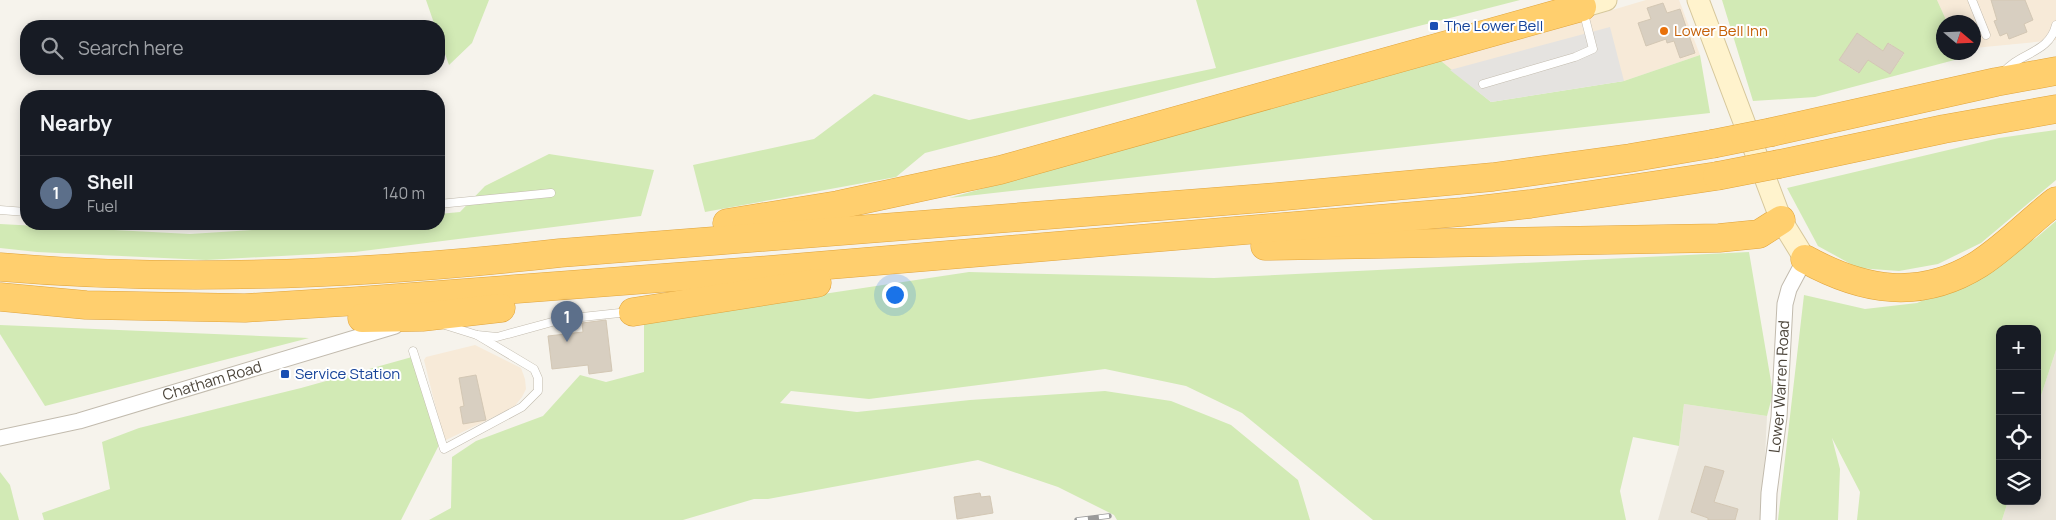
<!DOCTYPE html>
<html lang="en">
<head>
<meta charset="utf-8">
<style>
	:root { --surface:#171b24; --page:#20242c; --text:#f1f3f6; --muted:#9ea1a6; --line:#363941; --accent:#db2777 }
	body { margin:0; font-family:Manrope,sans-serif; background:var(--page); color:var(--text) }
	.controls { position:absolute; right:15px; bottom:15px; display:grid; overflow:hidden; border-radius:10px; box-shadow:0 2px 12px #0003 }
	.controls button { width:45px; height:45px; display:grid; place-items:center; padding:0; border:0; border-bottom:1px solid var(--line); background:var(--surface); color:var(--text); font:25px sans-serif }
	.compass { position:absolute; left:1936px; top:15px; width:45px; height:45px; border-radius:50%; background:var(--surface); box-shadow:0 2px 12px #0003; rotate:109deg }
	.you { position:absolute; left:894px; top:294px; width:18px; height:18px; margin:-12px; border:4px solid #fff; border-radius:50%; background:#1a73e8; box-shadow:0 0 0 8px #1a73e833 }
	.badge { display:grid; place-items:center; width:32px; height:32px; border-radius:50%; background:var(--accent); color:#fff; font-size:16px; font-weight:700 }
	.pin { position:absolute; translate:-50% -41px; filter:drop-shadow(0 1px 2px #0008) }
	.pin::after { content:''; position:absolute; top:26px; width:18px; height:15px; background:inherit; clip-path:polygon(0 0,100% 0,50% 100%) }
	.list { margin:0; padding:0; list-style:none }
	h2 { display:flex; justify-content:space-between; align-items:center; height:65px; margin:0; padding:0 20px; font-size:21px }
	h2 small { font-size:16px; font-weight:400; color:var(--muted) }
	.list li { display:grid; grid-template-columns:32px 1fr auto; gap:15px; align-items:center; box-sizing:border-box; height:75px; padding:0 20px; border-top:1px solid var(--line) }
	.list b { display:block; font-size:19px; white-space:nowrap }
	.list p { margin:0; font-size:16px; white-space:nowrap; color:var(--muted) }
	.list em { font-size:16px; font-style:normal; color:var(--muted) }
	.icon { flex:none; width:28px; height:28px; fill:none; stroke:currentColor; stroke-width:2; stroke-linecap:round; stroke-linejoin:round }
	.map { position:relative; flex:none; width:2056px; height:520px; overflow:hidden }
	.search { position:absolute; background:var(--surface); box-shadow:0 2px 12px #0003; left:20px; top:20px; width:425px; height:55px; display:flex; align-items:center; gap:12px; box-sizing:border-box; padding:0 18px; border-radius:20px; color:var(--muted); font-size:19px }
	.panel { position:absolute; background:var(--surface); box-shadow:0 2px 12px #0003; left:20px; top:90px; width:425px; height:140px; border-radius:20px }
	.map>svg:first-child { display:block }
	.residential { fill:#eae5da }
	.commercial { fill:#f7ead8 }
	.green { fill:#d2eab5; fill-rule:evenodd }
	.parking { fill:#e5e3e0 }
	.building { fill:#d8cfc1; stroke:#d3c7b4 }
	.lines { fill:none; stroke-linecap:round; stroke-linejoin:round }
	.lane-casing { stroke:#c2bbae; stroke-width:9 }
	.street-casing { stroke:#c2bbae; stroke-width:17 }
	.secondary-casing { stroke:#d6c79b; stroke-width:23 }
	.highway-casing { stroke:#e0a43c; stroke-width:29 }
	.lane { stroke:#fff; stroke-width:8 }
	.street { stroke:#fff; stroke-width:15 }
	.secondary { stroke:#fff3cd; stroke-width:21 }
	.highway { stroke:#ffcf6e; stroke-width:28 }
	.rail-casing { stroke:#9a9a9a; stroke-width:5.5 }
	.rail { stroke:#fff; stroke-width:4; stroke-dasharray:11; stroke-linecap:butt }
	.highway-bridge-casing { stroke:#e0a43c; stroke-width:29; stroke-linecap:butt }
	.highway-bridge { stroke:#ffcf6e; stroke-width:28 }
	.transit-dot { fill:#1a4fb4; stroke:#fff; stroke-width:2 }
	.food-dot { fill:#e8710a; stroke:#fff; stroke-width:2 }
	.labels { text-anchor:middle; stroke-width:4; stroke-linejoin:round; paint-order:stroke }
	.transit-label { font-size:15px; fill:#164399; stroke:#fff; text-anchor:start }
	.food-label { font-size:15px; fill:#c56008; stroke:#fff; text-anchor:start }
	.street-label { font-size:15px; fill:#4b4439; stroke:#fff }
</style>
</head>
<body>
<div class="map">
<svg width="2056" height="520" viewBox="0 0 2056 520">
	<rect width="100%" height="100%" fill="#f6f3ec"/>
	<g class="residential">
		<polygon points="2056,350 2056,520 2002,520 2008,501 2037,501 2037,408"/>
		<polygon points="1684,404 1767,416 1762,520 1735,520 1738,509 1714,502 1724,471 1705,466 1691,512 1708,518 1708,520 1658,520 1679,446"/>
	</g>
	<g class="commercial">
		<polygon points="1646,0 1679,0 1700,55 1624,81 1450,70 1441,61"/>
		<polygon points="1937,0 2056,0 2056,40 1974,48 1974,22 1947,22"/>
		<polygon points="475,345 521,368 525,379 526,389 522,397 514,407 444,441 424,360 426,357"/>
	</g>
	<g class="green">
		<polygon points="426,0 489,0 472,43 449,65 439,37 439,26 435,26"/>
		<polygon points="1196,0 1520,0 925,153 896,177 705,212 693,165 814,139 874,94 969,120 1216,68"/>
		<path d="M1722,0h215l10,22h-3v30l16,1 2,5 -147,39 -62,4zM1857,33l26,18 6,-8 15,11 -14,20 -22,-14 -10,13 -19,-13z"/>
		<polygon points="1700,55 1710,113 949,198 1441,61 1491,102 1624,81"/>
		<polygon points="2056,130 2056,180 1981,243 1938,264 1899,271 1858,268 1818,246 1787,188 1999,138"/>
		<polygon points="549,154 654,170 641,216 355,252 206,260 37,252 0,248 0,224 190,234 345,224 439,224 439,214 460,212 485,186"/>
		<polygon points="2056,221 2056,350 2037,408 2037,329 2000,329 2000,501 2008,501 2002,520 1857,520 1860,492 1832,438 1840,469 1838,520 1778,520 1804,295 1865,309 1917,303 1978,276 2036,238"/>
		<polygon points="1749,252 1773,393 1767,416 1684,404 1679,446 1633,437 1620,491 1626,520 1373,520 1242,413 1186,386 1105,369 869,399 791,391 780,403 857,412 970,400 1105,391 1171,401 1231,425 1298,480 1310,520 1117,520 1114,515 1058,487 978,460 768,499 754,499 683,520 429,520 451,508 452,457 476,441 543,416 580,375 606,382 644,372 644,321 969,272 1214,278"/>
		<polygon points="0,325 309,338 45,406 0,334"/>
		<polygon points="412,357 439,445 401,520 44,520 42,513 110,489 102,442 139,428 301,388"/>
		<polygon points="0,472 10,485 19,520 0,520"/>
	</g>
	<polygon class="parking" points="1610,27 1624,81 1491,102 1450,70"/>
	<g class="building">
		<polygon points="1991,0 2025,0 2033,20 2024,24 2027,32 2009,39 2007,33 2000,36 1994,21 1997,20"/>
		<polygon points="1663,3 1667,13 1680,9 1695,53 1680,58 1674,41 1667,43 1666,39 1646,46 1638,23 1651,19 1647,8"/>
		<polygon points="1857,33 1883,51 1888,43 1904,53 1890,74 1868,60 1859,73 1839,60"/>
		<polygon points="606,320 612,371 589,374 588,365 552,369 548,336 583,332 582,323"/>
		<polygon points="476,375 486,420 463,424 460,407 464,406 459,378"/>
		<polygon points="1705,466 1724,471 1714,502 1738,509 1735,520 1708,520 1708,518 1691,512"/>
		<polygon points="980,493 981,497 990,496 993,513 957,519 954,497"/>
	</g>
	<g class="lines">
		<defs>
			<g id="lane">
				<polyline points="1972,0 1986,35"/>
				<path d="M2003,73c16,-21 46,-19 53,-48"/>
				<polyline points="1483,84 1575,57 1593,49 1583,10"/>
				<polyline points="439,204 551,193"/>
				<polyline points="0,210 26,212"/>
				<polyline points="445,325 477,335 497,337 563,319 629,312"/>
				<polyline points="413,351 444,449 522,407 538,391 538,378 534,369 477,335"/>
			</g>
			<g id="street">
				<path id="s1" d="M0,438l79,-17 316,-95"/>
				<path id="s2" d="M1768,520l1,-27 10,-76 6,-113 4,-15 16,-30"/>
			</g>
			<g id="secondary">
				<polyline points="1698,0 1781,220 1805,259"/>
				<polyline points="1582,7 1606,0"/>
			</g>
			<g id="highway">
				<polyline points="1772,132 1996,82 2056,71"/>
				<polyline points="1779,164 1944,129 2056,109"/>
				<polyline points="727,223 838,205 1000,170 1582,7"/>
				<polyline points="1265,246 1719,238 1759,234 1781,220"/>
				<path d="M1805,259c58,32 115,42 174,5 28,-18 51,-43 77,-63"/>
				<path d="M0,267c186,16 374,7 560,-14l704,-55 229,-21 137,-19 82,-14"/>
				<polyline points="0,297 86,305 245,308 358,301 781,269 1462,212 1530,204 1717,176"/>
				<polyline points="633,312 817,283"/>
				<polyline points="362,318 422,317 501,308"/>
			</g>
		</defs>
		<use href="#lane" class="lane-casing"/>
		<use href="#street" class="street-casing"/>
		<use href="#secondary" class="secondary-casing"/>
		<use href="#highway" class="highway-casing"/>
		<use href="#lane" class="lane"/>
		<use href="#street" class="street"/>
		<use href="#secondary" class="secondary"/>
		<use href="#highway" class="highway"/>
		<defs>
			<polyline id="rail" points="1077,520 1109,516"/>
		</defs>
		<use href="#rail" class="rail-casing"/>
		<use href="#rail" class="rail"/>
		<defs>
			<g id="highway-bridge">
				<polyline points="1712,144 1772,132"/>
				<polyline points="1717,176 1779,164"/>
			</g>
		</defs>
		<use href="#highway-bridge" class="highway-bridge-casing"/>
		<use href="#highway-bridge" class="highway-bridge"/>
	</g>
	<g class="transit-dot">
		<rect x="1429" y="21" width="10" height="10" rx="2.5"/>
		<rect x="280" y="369" width="10" height="10" rx="2.5"/>
	</g>
	<circle class="food-dot" cx="1664" cy="31" r="5"/>
	<g class="labels">
		<g class="transit-label">
			<text x="1444" y="31">The Lower Bell</text>
			<text x="295" y="379">Service Station</text>
		</g>
		<g class="food-label">
			<text x="1674" y="36">Lower Bell Inn</text>
		</g>
		<g class="street-label">
			<text dy="5" stroke="none"><textPath href="#s1" startOffset="220">Chatham Road</textPath></text>
			<text dy="5" stroke="none"><textPath href="#s2" startOffset="134">Lower Warren Road</textPath></text>
		</g>
	</g>
</svg>
<div class="controls">
<button>+</button>
<button>−</button>
<button><svg class="icon" aria-label="locate" viewBox="0 0 24 24"><circle cx="12" cy="12" r="6"/><path d="M12 2v4M12 18v4M2 12h4M18 12h4"/></svg></button>
<button><svg class="icon" aria-label="layers" viewBox="0 0 24 24"><path d="M12 4l9 5-9 5-9-5zM3 14l9 5 9-5"/></svg></button>
</div>
<svg class="compass" viewBox="-18 -18 36 36"><path d="M0-13l5 13h-10z" fill="#e53935"/><path d="M0 13l5-13h-10z" fill="#9ea1a6"/></svg>
<div class="you"></div>
<div class="pin badge" style="left:567px;top:342px;background:#5c6f8a">1</div>
<div class="search"><svg class="icon" aria-label="search" viewBox="0 0 24 24"><circle cx="10" cy="10" r="6"/><path d="M15 15l6 6"/></svg>Search here</div>
<section class="panel">
<h2>Nearby<small></small></h2>
<ul class="list">
<li><span class="badge" style="background:#5c6f8a">1</span><div><b>Shell</b><p>Fuel</p></div><em>140 m</em></li>
</ul>
</section>
</div>
</body>
</html>
